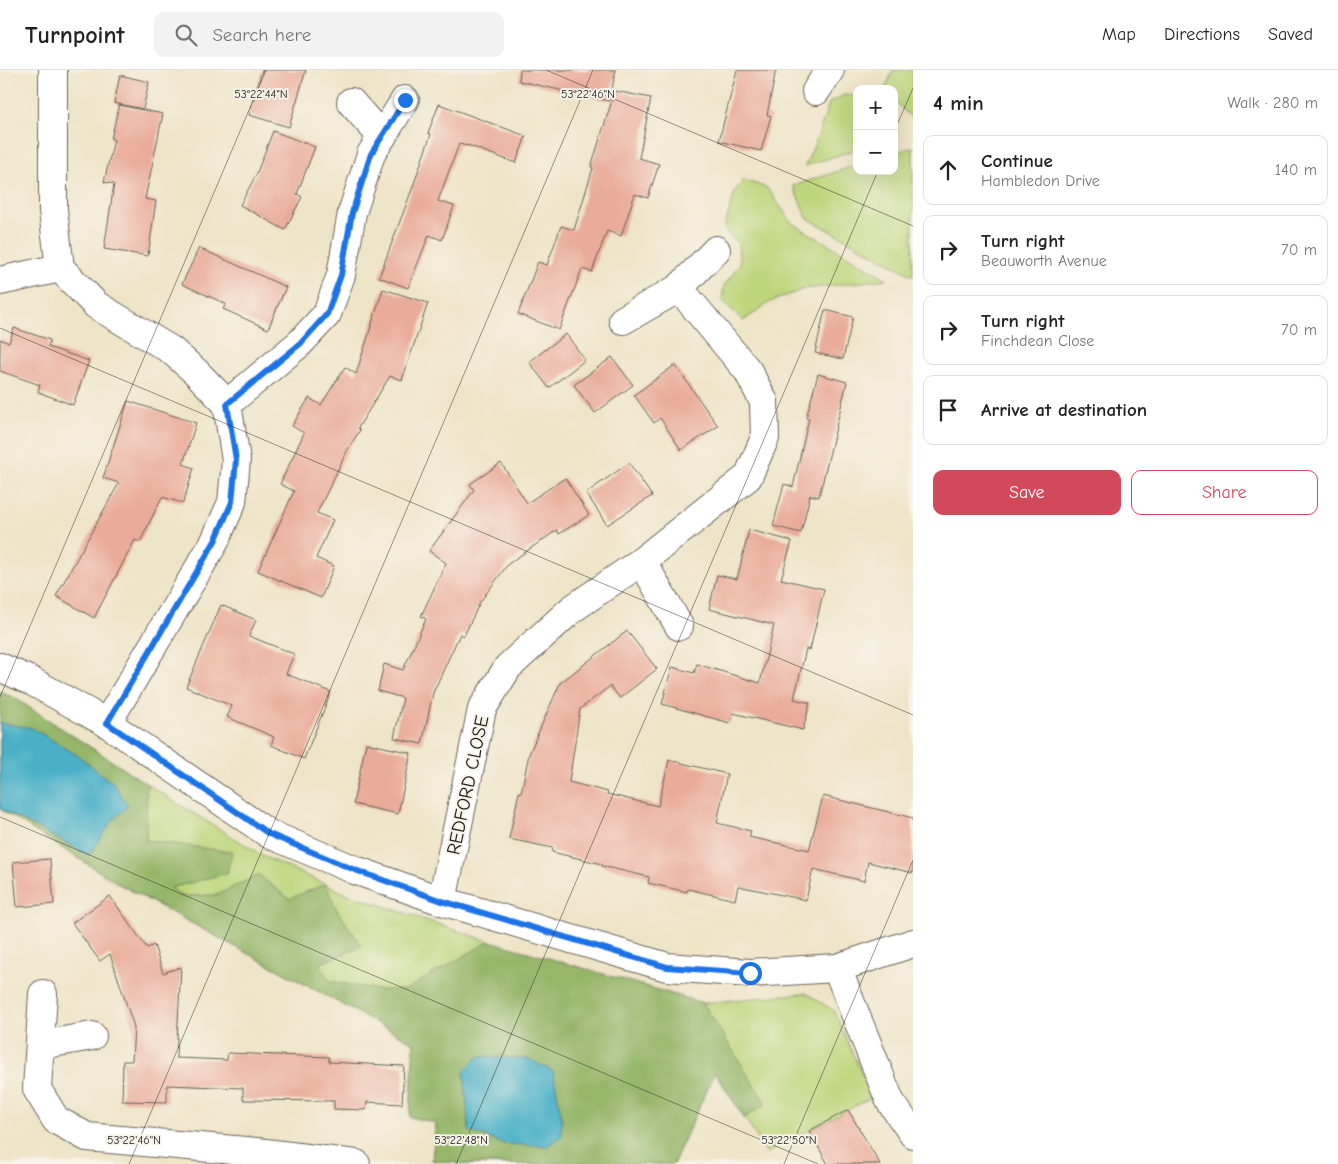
<!DOCTYPE html>
<html lang="en">
<head>
<meta charset="utf-8">
<style>
	:root { --surface:#fff; --page:#f2f2f2; --text:#222; --muted:#767676; --line:#e0e0e0; --accent:#d1495b }
	body { margin:0; font-family:"Comic Neue",sans-serif; background:var(--page); color:var(--text) }
	.controls { position:absolute; right:15px; top:15px; display:grid; overflow:hidden; border-radius:10px; box-shadow:0 5px 20px #0002 }
	.controls button { width:45px; height:45px; display:grid; place-items:center; padding:0; border:0; border-bottom:1px solid var(--line); background:var(--surface); color:var(--text); font:25px sans-serif }
	.stop { position:absolute; width:15px; height:15px; margin:-11px; border:4px solid #1a73e8; border-radius:50%; background:#fff }
	.stop.end { background:#1a73e8; border-color:#fff; box-shadow:0 1px 5px #0008 }
	.list { margin:0; padding:0; list-style:none }
	h2 { display:flex; justify-content:space-between; align-items:center; height:65px; margin:0; padding:0 20px; font-size:21px }
	h2 small { font-size:16px; font-weight:400; color:var(--muted) }
	.list li { display:grid; grid-template-columns:32px 1fr auto; gap:15px; align-items:center; box-sizing:border-box; height:70px; margin:0 10px 10px; padding:0 10px; border:1px solid var(--line); border-radius:10px }
	.list b { display:block; font-size:19px; white-space:nowrap }
	.list p { margin:0; font-size:16px; white-space:nowrap; color:var(--muted) }
	.list em { font-size:16px; font-style:normal; color:var(--muted) }
	.actions { display:flex; gap:10px; padding:15px 20px }
	.actions a { flex:1; padding:11px 0; border:1px solid var(--accent); border-radius:10px; text-align:center; font-size:18px; color:var(--accent) }
	.actions .main { background:var(--accent); color:#fff }
	.icon { flex:none; width:28px; height:28px; fill:none; stroke:currentColor; stroke-width:2; stroke-linecap:round; stroke-linejoin:round }
	.map { position:relative; flex:none; width:913px; height:1094px; overflow:hidden }
	header { display:flex; align-items:center; gap:30px; box-sizing:border-box; height:70px; padding:0 25px; background:var(--surface); border-bottom:1px solid var(--line) }
	header strong { font-size:24px }
	nav { display:flex; gap:28px; margin-inline-start:auto; font-size:18px }
	.search { width:350px; height:45px; background:var(--page); display:flex; align-items:center; gap:12px; box-sizing:border-box; padding:0 18px; border-radius:10px; color:var(--muted); font-size:19px }
	main { display:flex }
	aside { flex:1; background:var(--surface) }
	.map>svg:first-child { display:block }
	.green { fill:#bdd67b; stroke:#6c794c }
	.forest { fill:#96b76b; stroke:#596a44 }
	.water { fill:#48b0c7; stroke:#326672 }
	.building { fill:#eaac9a }
	.lines { fill:none; stroke-linecap:round; stroke-linejoin:round }
	.minor-casing { stroke:#666258; stroke-width:30 }
	.minor { stroke:#fff; stroke-width:28 }
	.route { stroke:#1a73e8; stroke-width:6 }
	.ticks { fill:none; stroke:#1c1c1c; stroke-width:1; stroke-opacity:0.45 }
	.labels { text-anchor:middle; stroke-width:4; stroke-linejoin:round; paint-order:stroke }
	.street-label { font-size:19px; fill:#1c1c1c; stroke:#f7f3e8 }
	.ticks-label { font-size:12px; text-anchor:middle; fill:#1c1c1c; stroke:#f7f3e8; stroke-width:4; stroke-linejoin:round; paint-order:stroke }
</style>
</head>
<body>
<header>
<strong>Turnpoint</strong>
<div class="search"><svg class="icon" aria-label="search" viewBox="0 0 24 24"><circle cx="10" cy="10" r="6"/><path d="M15 15l6 6"/></svg>Search here</div>
<nav><a>Map</a><a>Directions</a><a>Saved</a></nav>
</header>
<main>
<div class="map">
<svg width="913" height="1094" viewBox="0 0 913 1094">
	<rect width="100%" height="100%" fill="#f7f3e8"/>
	<filter id="ink" filterUnits="userSpaceOnUse"><feTurbulence type="fractalNoise" baseFrequency=".02" numOctaves="2"/><feDisplacementMap in="SourceGraphic" scale="10" xChannelSelector="R" yChannelSelector="G"/><feConvolveMatrix kernelMatrix="1 2 1 2 8 2 1 2 1" color-interpolation-filters="sRGB"/></filter>
	<filter id="wash" filterUnits="userSpaceOnUse"><feTurbulence type="fractalNoise" baseFrequency=".0096" numOctaves="4" result="noise"/><feDisplacementMap in="SourceGraphic" scale="20" xChannelSelector="R" yChannelSelector="G"/><feGaussianBlur stdDeviation="1.12" result="paint"/><feColorMatrix in="noise" values="0 0 0 0 0 0 0 0 0 0 0 0 0 0 0 0 0 1.4 0 .05"/><feComposite in="paint" operator="in"/></filter>
	<g filter="url(#wash)">
		<rect width="100%" height="100%" fill="#eee4c7"/>
		<g class="green">
			<polygon points="893,0 913,0 913,49 894,31 894,19 885,19"/>
			<polygon points="844,25 857,26 857,79 805,96 817,69 829,33"/>
			<polygon points="913,77 913,206 807,148 793,116 857,95 857,101 894,101 894,83"/>
			<polygon points="744,110 767,118 792,153 887,209 804,219 770,232 743,251 722,230 724,216 740,194 738,174 724,159 735,121"/>
			<polygon points="0,622 13,627 175,732 267,788 345,823 533,886 703,933 806,923 834,941 872,1027 767,1083 715,1002 673,1094 466,1094 432,1090 436,1053 410,1047 414,973 119,814"/>
		</g>
		<polygon class="forest" points="0,622 13,627 147,714 146,770 232,782 227,803 171,818 182,826 216,825 259,805 289,829 325,814 337,840 362,876 319,894 330,911 379,920 405,920 490,871 703,933 766,1034 744,1048 715,1002 673,1094 466,1094 432,1090 436,1053 410,1047 414,973 119,814 0,739"/>
		<g class="water">
			<polygon points="0,653 32,658 77,685 113,713 128,735 110,754 89,785 0,739"/>
			<polygon points="479,986 528,989 553,1001 562,1049 561,1067 547,1076 504,1074 469,1061 464,1001"/>
		</g>
		<g id="blocks">
			<g class="building">
				<polygon points="262,0 306,0 289,57 249,45"/>
				<polygon points="520,0 616,0 609,31 519,11"/>
				<polygon points="737,0 776,0 767,45 771,46 761,81 719,71"/>
				<polygon points="120,5 149,12 143,39 114,33"/>
				<polygon points="615,21 651,28 639,88 659,94 648,128 635,124 621,166 607,161 592,202 582,199 559,260 518,244 538,192 547,195 561,156 574,160 593,98 591,97"/>
				<polygon points="439,34 526,66 516,93 467,75 467,76 459,74 438,131 454,136 442,170 429,165 408,218 379,207 411,122 431,64 428,63"/>
				<polygon points="119,35 163,44 145,129 156,131 148,186 104,179 114,114 104,112 114,70 111,69"/>
				<polygon points="273,61 315,77 297,124 302,127 285,160 240,135 256,105"/>
				<polygon points="199,178 286,217 268,259 223,239 226,234 182,214"/>
				<polygon points="383,219 428,233 402,310 390,306 358,358 360,360 347,381 317,443 333,450 316,488 334,496 321,528 258,501 294,421 280,414 304,363 292,356 309,328 321,335 345,297 356,304"/>
				<polygon points="825,240 853,247 843,289 815,283"/>
				<polygon points="14,258 50,270 48,277 89,291 73,335 38,322 40,315 0,301 0,269 9,273"/>
				<polygon points="566,264 585,290 549,318 529,292"/>
				<polygon points="612,287 633,315 595,343 574,315"/>
				<polygon points="675,295 718,356 681,380 660,348 654,353 634,325"/>
				<polygon points="818,304 847,312 819,427 810,425 801,463 773,456 784,414 793,417 809,348 806,348"/>
				<polygon points="128,331 196,353 183,394 194,398 183,433 162,427 140,472 135,470 94,548 56,526 119,413 103,408"/>
				<polygon points="501,393 527,433 565,408 589,445 559,464 557,460 508,494 480,532 464,566 460,564 433,623 422,674 394,668 403,628 378,621 384,594 403,600 426,549 421,546 446,493 429,481 474,420 470,414"/>
				<polygon points="629,393 652,426 607,455 586,423"/>
				<polygon points="749,460 792,471 781,509 824,519 810,580 806,579 794,629 810,633 803,660 733,643 730,653 662,634 672,597 694,603 697,594 760,613 774,555 709,539 717,505 737,509"/>
				<polygon points="221,535 256,550 249,566 294,584 286,604 331,622 304,689 271,675 274,667 227,647 232,636 186,617"/>
				<polygon points="627,561 657,599 620,628 610,616 580,639 569,712 608,722 607,724 658,736 669,690 727,704 717,753 751,761 749,767 809,780 823,726 913,748 913,803 868,792 864,811 813,799 806,830 738,816 735,830 688,819 687,822 648,813 649,807 602,796 602,794 552,782 553,778 509,769 519,722 521,723 529,684 560,613"/>
				<polygon points="366,673 411,683 398,744 353,734"/>
				<polygon points="50,789 54,834 17,837 13,792"/>
				<polygon points="110,826 147,878 154,875 163,903 181,897 176,988 227,990 228,983 277,985 329,987 329,992 404,996 402,1034 367,1032 366,1040 334,1039 334,1031 243,1030 243,1018 167,1015 167,1032 122,1031 123,991 132,991 134,957 110,884 100,891 72,853"/>
				<polygon points="848,1040 880,1094 828,1094 809,1061"/>
			</g>
		</g>
	</g>
	<g filter="url(#ink)">
		<use href="#blocks" fill-opacity="0" stroke="#666258" stroke-width="1"/>
		<g class="lines">
			<defs>
				<g id="minor">
					<polyline points="53,0 53,140 60,198 96,235 171,280 196,302 227,334 236,390 232,432 215,471 107,653"/>
					<polyline points="816,21 830,0"/>
					<polyline points="351,32 382,67"/>
					<polyline points="0,211 60,198"/>
					<polyline points="623,250 679,218 716,180"/>
					<polyline points="227,334 300,273 327,244 341,205 352,143 371,84 405,30"/>
					<polyline points="642,491 679,556"/>
					<polyline points="0,597 33,612 107,653 269,764 355,800 442,831 667,897 750,903 837,898 913,873"/>
					<polyline points="442,831 482,639 508,597 572,539 642,491 748,407 765,368 764,332 748,301 679,218"/>
					<polyline points="837,898 890,1031 913,1064"/>
					<polyline points="43,924 37,1019 56,1050 87,1067 257,1082 356,1094"/>
					<polyline points="41,975 92,966"/>
				</g>
			</defs>
			<use href="#minor" class="minor-casing"/>
			<use href="#minor" class="minor"/>
		</g>
	</g>
	<g class="lines" filter="url(#ink)">
		<polyline class="route" points="405,30 371,84 352,143 341,205 327,244 300,274 227,334 236,390 232,432 215,471 107,653 269,764 355,800 442,831 667,897 750,903"/>
	</g>
	<path class="ticks" d="M546,0l367,156M894,62l19,-44M0,258l913,387M0,627l266,-627M0,747l818,347M129,1094l464,-1094M456,1094l422,-993M784,1094l129,-304"/>
	<g class="labels">
		<g class="street-label">
			<text transform="translate(467 715) rotate(-78)" y="7">REDFORD CLOSE</text>
		</g>
	</g>
	<g class="ticks-label">
		<text x="261" y="28">53°22'44"N</text>
		<text x="588" y="28">53°22'46"N</text>
		<text x="134" y="1074">53°22'46"N</text>
		<text x="461" y="1074">53°22'48"N</text>
		<text x="789" y="1074">53°22'50"N</text>
	</g>
</svg>
<div class="controls">
<button>+</button>
<button>−</button>
</div>
<div class="stop" style="left:750px;top:903px"></div>
<div class="stop end" style="left:405px;top:30px"></div>
</div>
<aside>
<h2>4 min<small>Walk · 280 m</small></h2>
<ul class="list">
<li><svg class="icon" aria-label="ahead" viewBox="0 0 24 24"><path d="M12 20V5M6 11l6-6 6 6"/></svg><div><b>Continue</b><p>Hambledon Drive</p></div><em>140 m</em></li>
<li><svg class="icon" aria-label="right" viewBox="0 0 24 24"><path d="M7 20v-9h11M14 6l5 5-5 5"/></svg><div><b>Turn right</b><p>Beauworth Avenue</p></div><em>70 m</em></li>
<li><svg class="icon" aria-label="right" viewBox="0 0 24 24"><path d="M7 20v-9h11M14 6l5 5-5 5"/></svg><div><b>Turn right</b><p>Finchdean Close</p></div><em>70 m</em></li>
<li><svg class="icon" aria-label="arrive" viewBox="0 0 24 24"><path d="M6 21V4h12l-3 4 3 4H6"/></svg><div><b>Arrive at destination</b></div></li>
</ul>
<div class="actions"><a class="main">Save</a><a>Share</a></div>
</aside>
</main>
</body>
</html>
